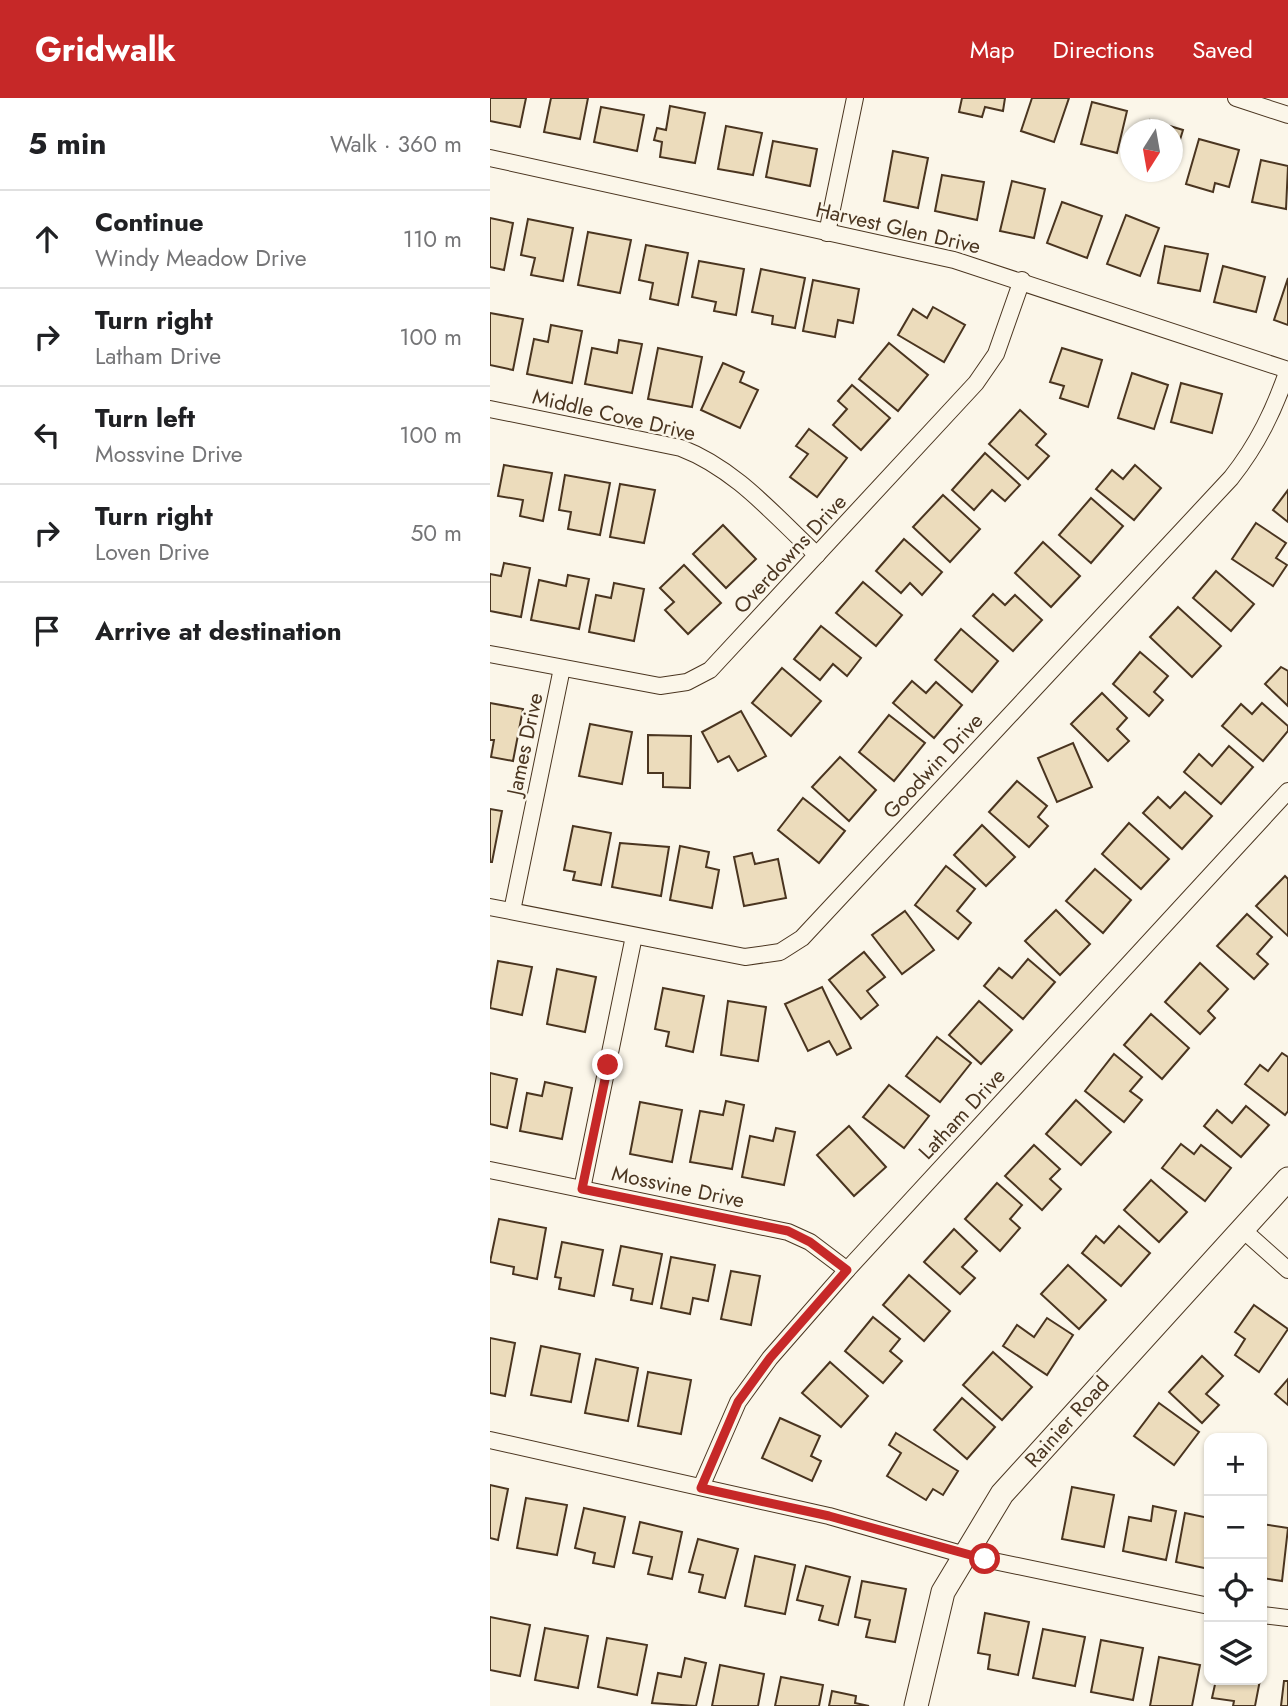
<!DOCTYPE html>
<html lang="en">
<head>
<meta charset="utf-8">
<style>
	:root { --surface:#fff; --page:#f6f6f6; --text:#202124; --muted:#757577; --line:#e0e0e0; --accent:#c62828 }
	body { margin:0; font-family:Jost,sans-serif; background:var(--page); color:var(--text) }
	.controls { position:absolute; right:21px; bottom:21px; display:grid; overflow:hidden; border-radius:14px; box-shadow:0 2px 5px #0004 }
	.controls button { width:63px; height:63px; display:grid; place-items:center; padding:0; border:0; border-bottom:2px solid var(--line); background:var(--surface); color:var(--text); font:35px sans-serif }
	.compass { position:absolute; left:630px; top:21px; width:63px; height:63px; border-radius:50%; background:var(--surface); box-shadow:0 2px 5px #0004; rotate:191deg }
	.stop { position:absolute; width:21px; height:21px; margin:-16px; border:5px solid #c62828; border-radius:50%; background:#fff }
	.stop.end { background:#c62828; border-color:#fff; box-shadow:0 2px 7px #0008 }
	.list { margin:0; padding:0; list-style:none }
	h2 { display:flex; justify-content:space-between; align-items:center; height:91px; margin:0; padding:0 28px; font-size:30px }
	h2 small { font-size:23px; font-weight:400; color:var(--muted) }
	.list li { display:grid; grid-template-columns:46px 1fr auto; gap:21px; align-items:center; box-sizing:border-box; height:98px; padding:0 28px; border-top:2px solid var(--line) }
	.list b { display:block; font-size:26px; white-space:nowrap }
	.list p { margin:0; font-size:23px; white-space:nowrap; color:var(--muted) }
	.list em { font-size:23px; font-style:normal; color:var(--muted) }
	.icon { flex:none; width:38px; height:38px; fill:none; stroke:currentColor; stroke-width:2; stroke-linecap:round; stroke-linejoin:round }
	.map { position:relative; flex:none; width:798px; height:1608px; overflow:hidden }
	header { display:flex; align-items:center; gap:42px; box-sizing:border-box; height:98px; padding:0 35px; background:var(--accent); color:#fff }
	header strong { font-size:33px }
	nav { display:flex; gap:38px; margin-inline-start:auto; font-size:24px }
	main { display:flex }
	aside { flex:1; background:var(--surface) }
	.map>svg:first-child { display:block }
	.building { fill:#ecdcbc; stroke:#4a3520; stroke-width:2 }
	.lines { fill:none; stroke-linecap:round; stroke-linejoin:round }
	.street-casing { stroke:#4a3520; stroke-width:18 }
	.secondary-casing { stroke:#4a3520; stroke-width:25 }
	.street { stroke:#fbf6e9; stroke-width:16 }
	.secondary { stroke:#fbf6e9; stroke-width:23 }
	.route { stroke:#c62828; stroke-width:9 }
	.labels { text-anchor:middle; stroke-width:5; stroke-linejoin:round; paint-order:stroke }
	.street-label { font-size:21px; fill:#4a3520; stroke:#fbf6e9 }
</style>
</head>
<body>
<header>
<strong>Gridwalk</strong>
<nav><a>Map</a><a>Directions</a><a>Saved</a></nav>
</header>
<main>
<aside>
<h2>5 min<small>Walk · 360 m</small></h2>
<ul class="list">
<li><svg class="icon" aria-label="ahead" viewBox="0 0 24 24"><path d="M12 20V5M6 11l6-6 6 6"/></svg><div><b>Continue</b><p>Windy Meadow Drive</p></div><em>110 m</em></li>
<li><svg class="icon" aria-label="right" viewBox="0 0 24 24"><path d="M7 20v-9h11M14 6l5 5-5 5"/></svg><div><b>Turn right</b><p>Latham Drive</p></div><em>100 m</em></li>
<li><svg class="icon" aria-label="left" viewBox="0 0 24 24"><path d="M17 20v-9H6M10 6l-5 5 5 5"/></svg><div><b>Turn left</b><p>Mossvine Drive</p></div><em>100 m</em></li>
<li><svg class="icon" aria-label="right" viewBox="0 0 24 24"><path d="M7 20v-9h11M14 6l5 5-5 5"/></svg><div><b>Turn right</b><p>Loven Drive</p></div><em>50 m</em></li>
<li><svg class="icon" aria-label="arrive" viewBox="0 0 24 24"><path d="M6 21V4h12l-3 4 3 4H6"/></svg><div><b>Arrive at destination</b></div></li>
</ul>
</aside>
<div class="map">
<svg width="798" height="1608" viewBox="0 0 798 1608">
	<rect width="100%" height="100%" fill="#fbf6e9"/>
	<g class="building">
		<polygon points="0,0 36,0 30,29 0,23"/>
		<polygon points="61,0 98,0 90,41 54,34"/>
		<polygon points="472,0 515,0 513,13 495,9 492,19 469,14"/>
		<polygon points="542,0 579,0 564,44 531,33"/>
		<polygon points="602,4 637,13 627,55 591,46"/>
		<polygon points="180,8 215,15 205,65 170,59 172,44 164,42 167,30 176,32"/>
		<polygon points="111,9 154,17 147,53 104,44"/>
		<polygon points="660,22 693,32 682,68 682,32 657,32"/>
		<polygon points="236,28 272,35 263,77 228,71"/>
		<polygon points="709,41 749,52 739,89 725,85 723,94 696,86"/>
		<polygon points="283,43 327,51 320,88 276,79"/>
		<polygon points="403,53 438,60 428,110 394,103"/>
		<polygon points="771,62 798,68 796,111 762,104"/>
		<polygon points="452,77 494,84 487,122 445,113"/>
		<polygon points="522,83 555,91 544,140 510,133"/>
		<polygon points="572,104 612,118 597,160 557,145"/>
		<polygon points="636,117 669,130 650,178 617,166"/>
		<polygon points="0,120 23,125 14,172 0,169"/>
		<polygon points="38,121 83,130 73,183 41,177 45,160 31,157"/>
		<polygon points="98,134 141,142 130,195 88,187"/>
		<polygon points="156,147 198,155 188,207 160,201 163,185 149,182"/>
		<polygon points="675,148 718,156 710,193 668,185"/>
		<polygon points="209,163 254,171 246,217 224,213 226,204 202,199"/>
		<polygon points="733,168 775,179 766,214 724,204"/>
		<polygon points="271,171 315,180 305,230 282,226 283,218 262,214"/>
		<polygon points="798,180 798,227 784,222"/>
		<polygon points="323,182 369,191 363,225 348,222 345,239 313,233"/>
		<polygon points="443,209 475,227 454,264 408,237 423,211 437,220"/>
		<polygon points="0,215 33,221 23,272 0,267"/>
		<polygon points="61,227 92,233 82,285 37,276 44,241 58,244"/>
		<polygon points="129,242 152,246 142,295 95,286 102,250 127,255"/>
		<polygon points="399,245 438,277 408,313 369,281"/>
		<polygon points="168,250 212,259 202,309 158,301"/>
		<polygon points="572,250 612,262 598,309 570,300 574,288 560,284"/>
		<polygon points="233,265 254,274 250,284 268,292 250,330 211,312"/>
		<polygon points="642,275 678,287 664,331 628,320"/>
		<polygon points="691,285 732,296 722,335 681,324"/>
		<polygon points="362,287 400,320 371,352 343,327 357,311 348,303"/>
		<polygon points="530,312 556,336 546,347 559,358 538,381 499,346"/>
		<polygon points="319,331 357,360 327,399 300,379 318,356 306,348"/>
		<polygon points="495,355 530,387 515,403 502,392 484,412 462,392"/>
		<polygon points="14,367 62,375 53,423 30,418 33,402 8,398"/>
		<polygon points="645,367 671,390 644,422 606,391 622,372 633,381"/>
		<polygon points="75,377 120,385 110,437 78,431 81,414 69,412"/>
		<polygon points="130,386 165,392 154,445 120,439"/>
		<polygon points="798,392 798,424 783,412"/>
		<polygon points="453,397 490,431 460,464 423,429"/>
		<polygon points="601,400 633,428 601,465 569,437"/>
		<polygon points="766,425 796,445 786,460 797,467 783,488 742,461"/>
		<polygon points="233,427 266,461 236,490 203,456"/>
		<polygon points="414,441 452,474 432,497 420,485 411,495 386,473"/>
		<polygon points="553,444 590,478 561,509 525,475"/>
		<polygon points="14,465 40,470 31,519 0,513 0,476 11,478"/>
		<polygon points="194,467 231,505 198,536 175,512 184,504 170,490"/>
		<polygon points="726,473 764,506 741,533 703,500"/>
		<polygon points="78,477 99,481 89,531 41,522 49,482 76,488"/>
		<polygon points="373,484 412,517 386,548 346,515"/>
		<polygon points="124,485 154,491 144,543 99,534 106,497 121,500"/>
		<polygon points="503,496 515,507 525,497 552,522 523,553 483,518"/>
		<polygon points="688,509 731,548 702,579 660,539"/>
		<polygon points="331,528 371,560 357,578 343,566 330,582 304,561"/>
		<polygon points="471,531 508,563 482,594 445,562"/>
		<polygon points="650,554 678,578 664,594 673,602 659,618 623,586"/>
		<polygon points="791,569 798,573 798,608 775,586"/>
		<polygon points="292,570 331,603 301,638 262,605"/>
		<polygon points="422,583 436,595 446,584 472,607 444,640 403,605"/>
		<polygon points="612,595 637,620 627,631 639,643 618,663 581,626"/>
		<polygon points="0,605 33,611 23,663 1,659 4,642 0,642"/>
		<polygon points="772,605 798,628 798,633 773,663 732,628 751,606 762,616"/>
		<polygon points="251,613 276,658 248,673 239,658 228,664 212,634"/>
		<polygon points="399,617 435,645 404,683 369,654"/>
		<polygon points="100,626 142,634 132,686 89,678"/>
		<polygon points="158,637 201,638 200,690 173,689 173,675 158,675"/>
		<polygon points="583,645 602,689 567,704 548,660"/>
		<polygon points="739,648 763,669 731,706 694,674 709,656 722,668"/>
		<polygon points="350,659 386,692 359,723 322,689"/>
		<polygon points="527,683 557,708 548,719 558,728 539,749 499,714"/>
		<polygon points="695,694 722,718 692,751 653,715 668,699 680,710"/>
		<polygon points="313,700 355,733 329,765 288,732"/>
		<polygon points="0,711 12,713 2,764 0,764"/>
		<polygon points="639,725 679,761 651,791 612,756"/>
		<polygon points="492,727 525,759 496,788 464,757"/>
		<polygon points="83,728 121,735 111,787 83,782 85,774 74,772"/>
		<polygon points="130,745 179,749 171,798 122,789"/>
		<polygon points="190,748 219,754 216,769 229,772 222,810 180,802"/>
		<polygon points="262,755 265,766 288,761 296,800 254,808 244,759"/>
		<polygon points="456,768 485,791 467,813 481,825 468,841 425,807"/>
		<polygon points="605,771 641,802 613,835 576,803"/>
		<polygon points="795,778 798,781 798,838 766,808"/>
		<polygon points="566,812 600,846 570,877 535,843"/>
		<polygon points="415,813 444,852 412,876 382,837"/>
		<polygon points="757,816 782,839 767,856 778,866 764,881 727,848"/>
		<polygon points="374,854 395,879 377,893 388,907 371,921 339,882"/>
		<polygon points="538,861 565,884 533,921 494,888 509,870 522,880"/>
		<polygon points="8,863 42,869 32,917 0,910"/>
		<polygon points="710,865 738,891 718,913 725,920 710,936 675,904"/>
		<polygon points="67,871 106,879 95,934 57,926"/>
		<polygon points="332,889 361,950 347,957 339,943 318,953 295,906"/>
		<polygon points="173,890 214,898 203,954 176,948 179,934 165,931"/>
		<polygon points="238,903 276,909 268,963 231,957"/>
		<polygon points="489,903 522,932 491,966 459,937"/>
		<polygon points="661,916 699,950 672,981 634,947"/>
		<polygon points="447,939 481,965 450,1004 416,978"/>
		<polygon points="792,955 798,959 798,1013 795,1017 755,986 770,967 778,973"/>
		<polygon points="624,956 652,979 640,993 652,1002 634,1024 595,993"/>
		<polygon points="0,975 27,981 17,1030 0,1026"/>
		<polygon points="55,984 82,990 72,1041 30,1033 37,995 52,998"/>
		<polygon points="399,987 439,1018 414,1050 373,1019"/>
		<polygon points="586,1002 621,1034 591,1067 556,1036"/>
		<polygon points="236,1003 254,1007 242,1071 200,1064 210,1013 233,1017"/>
		<polygon points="150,1004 192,1012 182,1064 140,1056"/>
		<polygon points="756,1008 779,1027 751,1059 714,1028 727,1012 742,1025"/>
		<polygon points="359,1028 396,1069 364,1098 327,1057"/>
		<polygon points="286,1030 305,1034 294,1087 252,1079 260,1038 283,1043"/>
		<polygon points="691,1046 704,1056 711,1047 741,1070 715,1103 672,1070"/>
		<polygon points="544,1047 570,1071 560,1081 571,1091 552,1112 515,1078"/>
		<polygon points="661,1082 697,1114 669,1144 634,1112"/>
		<polygon points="507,1085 532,1107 520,1121 530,1130 510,1153 475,1121"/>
		<polygon points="9,1121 56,1130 47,1181 23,1176 24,1169 0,1164"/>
		<polygon points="629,1128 660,1155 631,1188 592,1155 606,1138 614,1145"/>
		<polygon points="464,1131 487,1153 472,1169 485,1180 470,1196 434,1164"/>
		<polygon points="72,1144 113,1152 104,1198 69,1191 71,1180 65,1179"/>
		<polygon points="131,1148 172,1156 162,1206 141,1202 143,1191 123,1187"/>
		<polygon points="181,1159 225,1167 218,1203 203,1200 200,1216 171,1210"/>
		<polygon points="578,1167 616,1202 589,1231 551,1196"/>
		<polygon points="241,1173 270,1178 261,1227 231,1221"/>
		<polygon points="419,1177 460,1213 434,1243 393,1207"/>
		<polygon points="764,1207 798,1231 769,1274 745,1257 755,1241 745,1234"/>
		<polygon points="383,1219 410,1241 400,1253 412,1263 393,1285 355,1253"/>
		<polygon points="557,1220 583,1237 557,1277 513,1248 527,1227 544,1239"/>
		<polygon points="0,1240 25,1245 15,1298 0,1295"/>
		<polygon points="51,1248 90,1256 81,1304 41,1297"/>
		<polygon points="503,1254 542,1289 512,1322 473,1287"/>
		<polygon points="712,1258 733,1278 716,1296 729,1307 712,1325 679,1294"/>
		<polygon points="106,1261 148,1270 138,1323 95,1315"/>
		<polygon points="340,1264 378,1298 351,1329 312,1295"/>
		<polygon points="158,1274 201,1282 191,1336 148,1328"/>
		<polygon points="798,1281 798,1307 785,1296"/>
		<polygon points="472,1300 505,1329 477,1361 444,1332"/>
		<polygon points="669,1305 709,1334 684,1367 644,1338"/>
		<polygon points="290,1320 330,1338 321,1358 331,1363 322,1383 272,1360"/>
		<polygon points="406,1335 468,1373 453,1397 443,1391 436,1402 397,1378 411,1355 399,1347"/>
		<polygon points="0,1387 18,1391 8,1442 0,1440"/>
		<polygon points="582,1389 624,1397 614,1449 572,1441"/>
		<polygon points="36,1400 77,1407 67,1457 27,1450"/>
		<polygon points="663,1408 686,1413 676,1462 633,1453 639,1419 661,1423"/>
		<polygon points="94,1410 135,1419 124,1469 103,1465 105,1455 85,1450"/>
		<polygon points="695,1415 719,1420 719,1471 686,1464"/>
		<polygon points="150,1424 192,1434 182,1481 158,1476 162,1459 143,1455"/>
		<polygon points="772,1426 798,1430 792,1483 772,1480"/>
		<polygon points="208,1441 248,1451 235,1500 209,1494 213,1477 199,1474"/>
		<polygon points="265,1458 305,1467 295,1516 255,1508"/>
		<polygon points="316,1468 360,1479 348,1527 329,1522 333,1508 307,1502"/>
		<polygon points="372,1483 416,1491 405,1544 376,1539 380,1522 365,1519"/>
		<polygon points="495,1515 539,1524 528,1577 498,1571 500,1557 488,1555"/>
		<polygon points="0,1519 40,1527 30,1578 0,1572"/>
		<polygon points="55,1530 98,1538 88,1590 45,1582"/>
		<polygon points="553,1531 595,1539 585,1588 543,1580"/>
		<polygon points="117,1540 157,1547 147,1597 108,1589"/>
		<polygon points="611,1542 653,1550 643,1602 601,1594"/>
		<polygon points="669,1559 710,1567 702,1608 660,1608"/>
		<polygon points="195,1560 216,1565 206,1608 162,1605 168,1575 191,1579"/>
		<polygon points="230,1567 274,1576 268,1608 222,1608"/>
		<polygon points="291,1579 333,1587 329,1608 285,1608"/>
		<polygon points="726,1582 770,1582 765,1608 743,1608 744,1603 722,1600"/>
		<polygon points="794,1583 798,1583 798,1608 791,1608"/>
		<polygon points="342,1593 366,1598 365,1605 379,1608 339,1608"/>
	</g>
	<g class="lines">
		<defs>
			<g id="street">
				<polyline points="746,0 798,17"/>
				<polyline points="0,60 464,162 798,272"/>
				<polyline points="337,135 365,0"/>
				<path d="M0,311l191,39c55,21 94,68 136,107"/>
				<polyline points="0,556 170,588 197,584 220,572 486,285 506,256 532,182"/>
				<path d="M0,809l255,50 35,-5 22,-14 429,-460c27,-34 43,-68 57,-108"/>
				<polyline points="22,813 72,570"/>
				<polyline points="0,1072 298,1134 320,1144 357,1172"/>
				<polyline points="92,1091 144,838"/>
				<polyline points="752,1131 798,1172"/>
				<polyline points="0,1342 339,1418 475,1457 719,1508"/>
				<polyline points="211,1389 248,1304 280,1260 357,1172 798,693"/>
				<polyline points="772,1517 798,1520"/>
			</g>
			<polyline id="secondary" points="426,1608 453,1494 512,1396 798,1081"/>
		</defs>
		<use href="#street" class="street-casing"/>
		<use href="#secondary" class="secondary-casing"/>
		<use href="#street" class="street"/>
		<use href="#secondary" class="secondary"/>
	</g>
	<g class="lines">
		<polyline class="route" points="118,967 92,1091 298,1133 320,1144 357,1172 280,1260 248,1304 211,1390 339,1418 495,1461"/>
	</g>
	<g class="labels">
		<g class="street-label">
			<text transform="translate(408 130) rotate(13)" y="7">Harvest Glen Drive</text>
			<text transform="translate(124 317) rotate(13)" y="7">Middle Cove Drive</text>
			<text transform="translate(300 456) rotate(-47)" y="7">Overdowns Drive</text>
			<text transform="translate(35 646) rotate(-78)" y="7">James Drive</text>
			<text transform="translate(443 668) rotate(-47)" y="7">Goodwin Drive</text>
			<text transform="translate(472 1016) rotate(-47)" y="7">Latham Drive</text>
			<text transform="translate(188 1089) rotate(12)" y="7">Mossvine Drive</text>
			<text transform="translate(577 1324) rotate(-48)" y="7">Rainier Road</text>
		</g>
	</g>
</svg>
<div class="controls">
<button>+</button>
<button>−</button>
<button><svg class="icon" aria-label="locate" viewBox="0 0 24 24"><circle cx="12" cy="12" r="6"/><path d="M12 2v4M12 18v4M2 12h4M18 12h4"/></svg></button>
<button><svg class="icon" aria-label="layers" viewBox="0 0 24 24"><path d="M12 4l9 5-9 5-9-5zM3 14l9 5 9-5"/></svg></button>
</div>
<svg class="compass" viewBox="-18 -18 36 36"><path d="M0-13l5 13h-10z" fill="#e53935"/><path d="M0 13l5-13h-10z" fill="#757577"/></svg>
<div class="stop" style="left:495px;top:1461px"></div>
<div class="stop end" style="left:118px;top:967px"></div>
</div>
</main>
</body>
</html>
